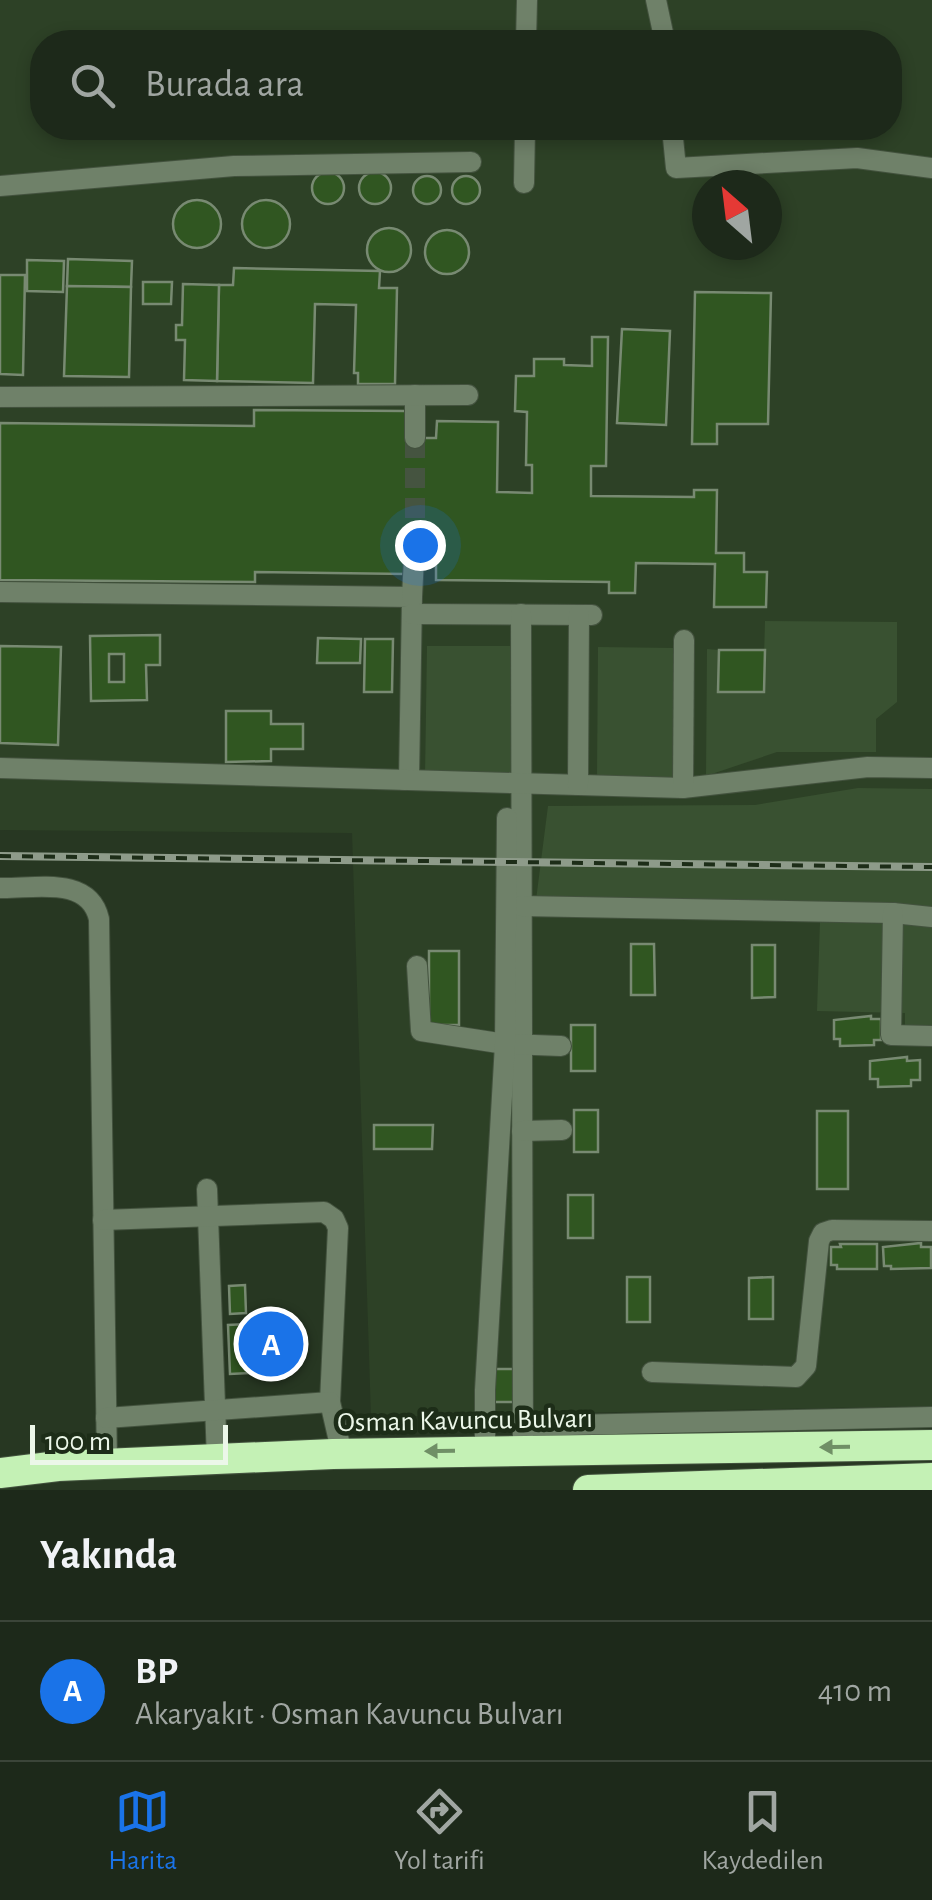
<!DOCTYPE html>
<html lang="tr">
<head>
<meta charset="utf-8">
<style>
	:root { --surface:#1d291a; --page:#253123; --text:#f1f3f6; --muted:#a0a6a2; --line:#3b4539; --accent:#1a73e8 }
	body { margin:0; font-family:"Alegreya Sans",sans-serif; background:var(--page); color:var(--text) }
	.compass { position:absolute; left:692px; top:170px; width:90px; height:90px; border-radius:50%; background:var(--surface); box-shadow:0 5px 15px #0003; rotate:332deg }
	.scale { position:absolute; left:30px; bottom:25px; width:198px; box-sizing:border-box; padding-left:10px; border:5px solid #ecf7e9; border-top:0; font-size:28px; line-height:35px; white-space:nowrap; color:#ecf7e9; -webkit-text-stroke:8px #1d2d18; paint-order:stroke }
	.you { position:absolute; left:420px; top:545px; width:35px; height:35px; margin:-25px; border:8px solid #fff; border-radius:50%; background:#1a73e8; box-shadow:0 0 0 15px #1a73e833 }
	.badge { display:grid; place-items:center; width:65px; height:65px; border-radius:50%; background:var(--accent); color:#fff; font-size:32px; font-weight:700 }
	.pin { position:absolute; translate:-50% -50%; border:5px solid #fff; box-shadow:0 2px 10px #0006 }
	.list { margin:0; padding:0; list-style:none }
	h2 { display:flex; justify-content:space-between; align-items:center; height:130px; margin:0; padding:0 40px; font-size:42px }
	h2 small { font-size:32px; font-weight:400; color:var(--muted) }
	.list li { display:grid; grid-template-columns:65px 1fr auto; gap:30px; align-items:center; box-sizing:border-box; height:140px; padding:0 40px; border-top:2px solid var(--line) }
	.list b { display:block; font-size:38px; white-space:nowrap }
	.list p { margin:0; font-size:32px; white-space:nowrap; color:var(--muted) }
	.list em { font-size:32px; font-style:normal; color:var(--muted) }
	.icon { flex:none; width:55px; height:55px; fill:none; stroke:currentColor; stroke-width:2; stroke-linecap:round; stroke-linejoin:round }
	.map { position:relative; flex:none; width:932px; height:1490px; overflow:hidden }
	.search { position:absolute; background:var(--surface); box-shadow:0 5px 15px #0003; left:30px; right:30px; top:30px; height:110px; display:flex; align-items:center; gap:25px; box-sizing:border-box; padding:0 35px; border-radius:40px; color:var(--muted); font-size:38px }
	.sheet { height:270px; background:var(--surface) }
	nav { display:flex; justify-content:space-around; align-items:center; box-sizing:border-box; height:140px; border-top:2px solid var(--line); background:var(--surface); font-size:28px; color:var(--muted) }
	nav a { display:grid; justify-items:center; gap:5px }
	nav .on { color:var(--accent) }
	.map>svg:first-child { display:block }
	.built { fill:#2d4126; fill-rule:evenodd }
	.green { fill:#395131 }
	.building { fill:#305621; stroke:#788a72; stroke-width:2.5; fill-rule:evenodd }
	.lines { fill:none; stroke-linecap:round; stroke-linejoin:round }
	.minor-tunnel { stroke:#455440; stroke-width:20; stroke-dasharray:20 10; stroke-linecap:butt }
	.minor-casing { stroke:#43523e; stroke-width:22 }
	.highway-casing { stroke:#43523e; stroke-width:32 }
	.minor { stroke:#6f8169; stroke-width:20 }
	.highway { stroke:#c4f1b5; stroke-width:30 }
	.rail-casing { stroke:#8e9b8a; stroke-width:8 }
	.rail { stroke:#1d2d18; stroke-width:4; stroke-dasharray:11; stroke-linecap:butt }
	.oneway { fill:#708f66 }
	.labels { text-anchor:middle; stroke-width:9; stroke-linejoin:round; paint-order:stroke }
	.street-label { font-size:28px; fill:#ecf7e9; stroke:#1d2d18 }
</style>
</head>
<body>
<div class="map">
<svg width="932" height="1490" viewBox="0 0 932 1490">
	<rect width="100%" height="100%" fill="#273722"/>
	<path class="built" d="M0,0h932v1406l-561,11 -19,-584 -352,-3zM42,42h848v86h-848zM707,185h60v60h-60z"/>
	<g class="green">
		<polygon points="765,621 897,622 897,702 876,719 876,752 777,752 706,776 707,649 719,650 718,692 763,692"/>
		<polygon points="427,646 518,646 516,779 425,778"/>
		<polygon points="598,647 674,648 673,780 597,780"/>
		<polygon points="858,788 932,789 932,911 536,900 548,806 755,805"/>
		<polygon points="820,922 932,925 932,1033 905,1032 905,1013 817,1011"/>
	</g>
	<g class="building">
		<circle cx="375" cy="188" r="16"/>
		<circle cx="328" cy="188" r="16"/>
		<circle cx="466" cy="190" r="14"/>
		<circle cx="427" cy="190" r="14"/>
		<circle cx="197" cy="224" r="24"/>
		<circle cx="266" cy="224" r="24"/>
		<circle cx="389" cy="250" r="22"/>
		<circle cx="447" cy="252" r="22"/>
		<polygon points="68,259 132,261 131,287 67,286"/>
		<polygon points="27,260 64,261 63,292 27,291"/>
		<polygon points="234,268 380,271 379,288 397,288 395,384 358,384 358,373 354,373 356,305 315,304 313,383 217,381 219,285 233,285"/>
		<polygon points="0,275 25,275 23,375 0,374"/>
		<polygon points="143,282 172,282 171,304 143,304"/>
		<polygon points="183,284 219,285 217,381 184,380 185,340 176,340 176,325 182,325"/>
		<polygon points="67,286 131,287 129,377 64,376"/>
		<polygon points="695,292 771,293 768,424 717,424 717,444 692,444"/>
		<polygon points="622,329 670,331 666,425 617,423"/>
		<polygon points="592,337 608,337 606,466 591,466 591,496 694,497 694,490 717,490 716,553 744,553 744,572 767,572 766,607 714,607 715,564 636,563 635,593 609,593 609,582 436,580 436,537 406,537 406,574 255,572 255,582 0,580 0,423 254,426 254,410 407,411 407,438 436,438 437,421 498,422 497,492 532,493 532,465 526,465 527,412 515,411 516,376 534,376 534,359 564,359 564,365 592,366"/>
		<path d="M160,635v30h-14l1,35 -56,1 -1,-65zM109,654h15v28h-15z"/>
		<polygon points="318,638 361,639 360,663 317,663"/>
		<polygon points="365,639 393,639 392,692 364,692"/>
		<polygon points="0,646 61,647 58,745 0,743"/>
		<polygon points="719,650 765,650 764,692 718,692"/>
		<polygon points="226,711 271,711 271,724 303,724 303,749 271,749 271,761 226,762"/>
		<polygon points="631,944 654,944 655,995 631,995"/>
		<polygon points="752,945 775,945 775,997 752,998"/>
		<rect x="429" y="951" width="30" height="74"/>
		<polygon points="871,1016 871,1019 881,1019 881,1040 874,1040 874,1045 840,1046 840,1039 834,1039 834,1020"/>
		<rect x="571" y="1025" width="24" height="46"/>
		<polygon points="907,1057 907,1061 920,1060 920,1080 911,1080 911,1086 878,1087 878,1079 870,1079 870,1061"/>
		<rect x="574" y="1110" width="24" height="42"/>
		<rect x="817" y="1111" width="31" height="78"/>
		<polygon points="374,1125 433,1125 432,1149 374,1149"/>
		<rect x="568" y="1195" width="25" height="43"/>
		<polygon points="921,1243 921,1247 931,1247 931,1268 891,1269 891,1266 884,1266 883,1247"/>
		<polygon points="840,1244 877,1244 877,1269 837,1269 837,1265 831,1265 831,1247 841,1247"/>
		<rect x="627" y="1277" width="23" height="45"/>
		<polygon points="773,1277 773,1319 749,1319 749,1278"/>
		<polygon points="245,1285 246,1313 230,1314 229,1286"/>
		<polygon points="290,1321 292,1365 249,1363 248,1330 263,1330 263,1322"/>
		<polygon points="248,1324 249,1373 230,1374 228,1325"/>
		<polygon points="493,1369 514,1369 514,1402 494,1402"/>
	</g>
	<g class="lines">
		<polyline class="minor-tunnel" points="415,438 415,537"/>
		<defs>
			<g id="minor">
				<polyline points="656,0 665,42"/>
				<polyline points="526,42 527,0"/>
				<polyline points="672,128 676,168 857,158 932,168"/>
				<polyline points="524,183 525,128"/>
				<polyline points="0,186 234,166 471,162"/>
				<polyline points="415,395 415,438"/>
				<polyline points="0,397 468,395"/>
				<polyline points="0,592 412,597 409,780 404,780"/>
				<polyline points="412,597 415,537"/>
				<polyline points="412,614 592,615"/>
				<polyline points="521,614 523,1450"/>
				<polyline points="0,768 683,788 868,767 932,768"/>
				<polyline points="578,785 579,615"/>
				<polyline points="683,788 684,640"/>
				<path d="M0,888c34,1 89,-13 99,31l8,545"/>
				<polyline points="521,906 893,913 932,917"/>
				<polyline points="893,913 891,1035 932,1036"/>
				<polyline points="417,966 421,1031 505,1044 561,1046"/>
				<polyline points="522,1131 562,1130"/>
				<polyline points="207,1189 217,1459"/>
				<polyline points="103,1220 324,1212 334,1219 338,1228 330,1402 342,1454"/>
				<polyline points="652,1372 796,1377 806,1366 819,1241 823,1233 832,1230 932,1231"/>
				<polyline points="106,1418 330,1402"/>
				<polyline points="523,1426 932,1417"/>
				<polyline points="485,1450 485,1390 505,1044 507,818"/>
			</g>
			<g id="highway">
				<polyline points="0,1473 58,1466 333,1454 932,1445"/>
				<polyline points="588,1490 932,1478"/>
			</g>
		</defs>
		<use href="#minor" class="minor-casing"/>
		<use href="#highway" class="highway-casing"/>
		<use href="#minor" class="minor"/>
		<use href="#highway" class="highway"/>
		<defs>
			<polyline id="rail" points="0,856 932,867"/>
		</defs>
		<use href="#rail" class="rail-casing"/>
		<use href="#rail" class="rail"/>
	</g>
	<defs><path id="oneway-solid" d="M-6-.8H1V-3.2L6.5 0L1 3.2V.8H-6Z" transform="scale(2.5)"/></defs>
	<g class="oneway">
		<use href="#oneway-solid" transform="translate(835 1447) rotate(179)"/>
		<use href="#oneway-solid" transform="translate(440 1451) rotate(179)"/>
	</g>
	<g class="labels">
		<g class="street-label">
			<text transform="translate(465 1419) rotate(-1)" y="10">Osman Kavuncu Bulvarı</text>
		</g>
	</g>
</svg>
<svg class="compass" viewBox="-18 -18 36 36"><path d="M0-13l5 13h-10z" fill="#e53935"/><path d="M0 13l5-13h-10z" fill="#a0a6a2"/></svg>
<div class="scale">100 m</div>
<div class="you"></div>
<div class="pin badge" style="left:271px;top:1344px">A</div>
<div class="search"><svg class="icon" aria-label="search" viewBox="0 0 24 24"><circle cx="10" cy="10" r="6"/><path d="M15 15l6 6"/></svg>Burada ara</div>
</div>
<section class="sheet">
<h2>Yakında<small></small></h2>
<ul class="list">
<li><span class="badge">A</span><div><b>BP</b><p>Akaryakıt · Osman Kavuncu Bulvarı</p></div><em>410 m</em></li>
</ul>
</section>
<nav>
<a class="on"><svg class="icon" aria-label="map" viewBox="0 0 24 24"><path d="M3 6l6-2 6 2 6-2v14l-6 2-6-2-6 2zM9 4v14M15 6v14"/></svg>Harita</a>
<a><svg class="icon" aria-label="directions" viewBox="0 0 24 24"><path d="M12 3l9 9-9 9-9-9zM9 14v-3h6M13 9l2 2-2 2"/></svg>Yol tarifi</a>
<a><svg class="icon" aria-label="saved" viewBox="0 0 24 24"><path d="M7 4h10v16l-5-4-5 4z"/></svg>Kaydedilen</a>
</nav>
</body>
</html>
